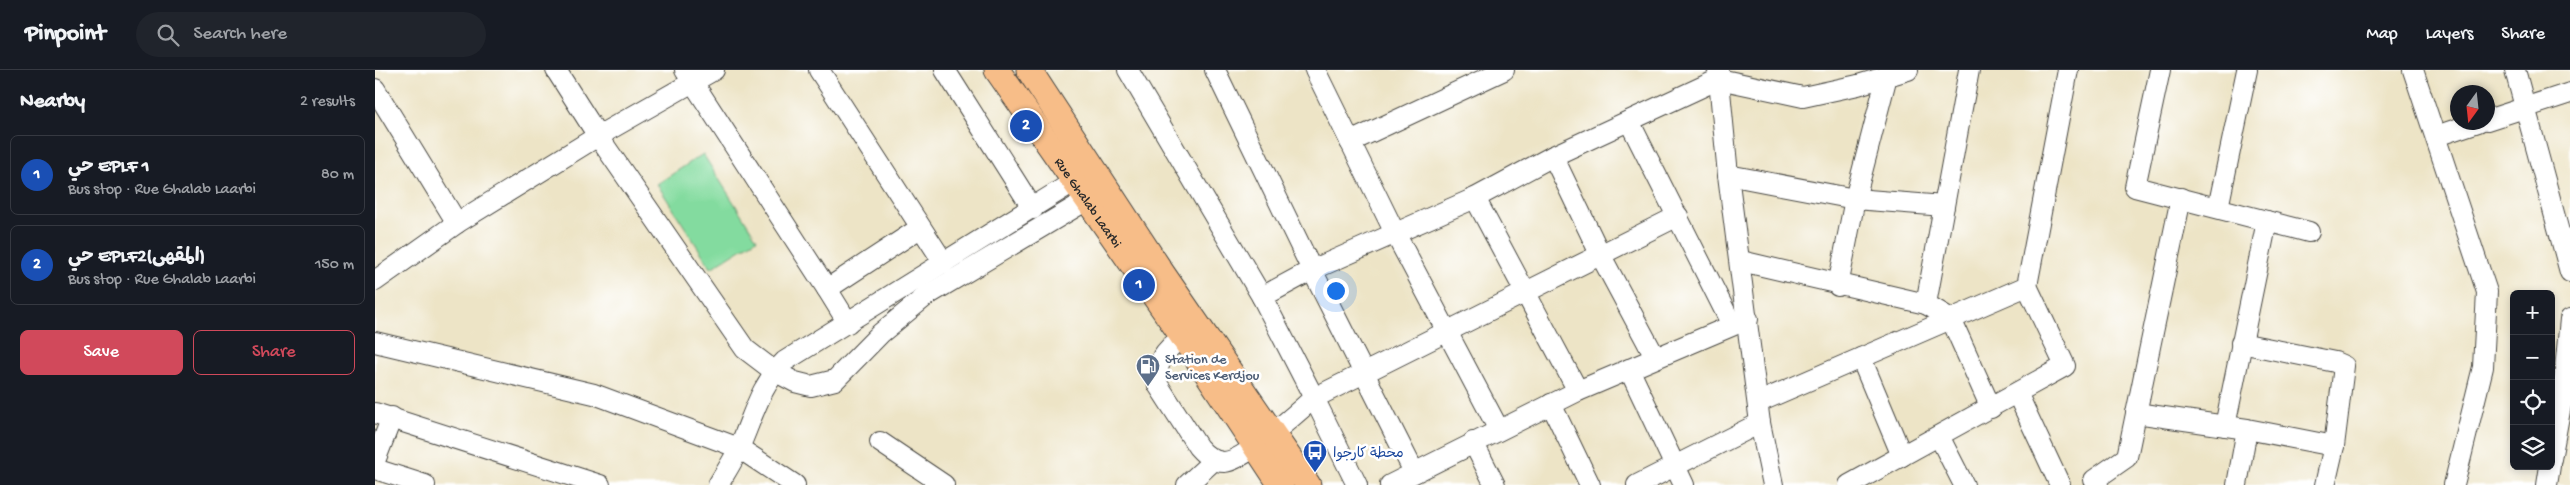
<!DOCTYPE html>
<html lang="en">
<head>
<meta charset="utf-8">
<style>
	:root { --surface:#171b24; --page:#20242c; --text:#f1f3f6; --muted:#9ea1a6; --line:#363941; --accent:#d1495b }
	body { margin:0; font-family:"Gochi Hand","Playpen Sans Arabic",sans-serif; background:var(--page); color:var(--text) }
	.controls { position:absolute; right:15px; bottom:15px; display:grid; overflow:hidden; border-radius:8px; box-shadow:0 2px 8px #0003 }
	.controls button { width:45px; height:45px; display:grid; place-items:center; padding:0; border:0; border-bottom:1px solid var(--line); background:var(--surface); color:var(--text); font:25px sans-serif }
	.compass { position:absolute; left:2075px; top:15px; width:45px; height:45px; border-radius:50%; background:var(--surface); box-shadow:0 2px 8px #0003; rotate:195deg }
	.you { position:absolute; left:960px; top:220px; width:18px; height:18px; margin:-12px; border:4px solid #fff; border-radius:50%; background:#1a73e8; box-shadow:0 0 0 8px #1a73e833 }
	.badge { display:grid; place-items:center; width:32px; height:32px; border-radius:50%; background:var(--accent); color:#fff; font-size:16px; font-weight:700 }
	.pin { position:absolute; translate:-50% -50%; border:2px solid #fff; box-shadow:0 1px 5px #0006 }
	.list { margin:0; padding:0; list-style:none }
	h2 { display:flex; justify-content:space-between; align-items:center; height:65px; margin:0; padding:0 20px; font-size:21px }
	h2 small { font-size:16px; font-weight:400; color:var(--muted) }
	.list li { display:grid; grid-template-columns:32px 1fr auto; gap:15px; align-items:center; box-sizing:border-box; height:80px; margin:0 10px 10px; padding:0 10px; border:1px solid var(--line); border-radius:8px }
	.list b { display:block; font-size:19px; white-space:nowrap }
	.list p { margin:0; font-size:16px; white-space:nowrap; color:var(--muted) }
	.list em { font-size:16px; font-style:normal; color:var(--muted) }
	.actions { display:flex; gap:10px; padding:15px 20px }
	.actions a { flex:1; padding:11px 0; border:1px solid var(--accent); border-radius:8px; text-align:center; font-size:18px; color:var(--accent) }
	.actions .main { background:var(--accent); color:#fff }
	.icon { flex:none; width:28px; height:28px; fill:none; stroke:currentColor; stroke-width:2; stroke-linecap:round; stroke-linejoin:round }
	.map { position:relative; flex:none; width:2195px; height:415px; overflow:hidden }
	header { display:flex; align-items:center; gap:30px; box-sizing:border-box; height:70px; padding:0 25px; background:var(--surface); border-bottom:1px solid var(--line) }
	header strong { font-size:24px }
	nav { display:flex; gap:28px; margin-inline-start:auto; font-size:18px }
	.search { width:350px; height:45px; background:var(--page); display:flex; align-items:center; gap:12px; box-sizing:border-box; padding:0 18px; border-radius:28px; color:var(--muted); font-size:19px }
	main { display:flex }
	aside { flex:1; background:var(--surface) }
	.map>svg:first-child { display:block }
	.green { fill:#83db9f; stroke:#578365 }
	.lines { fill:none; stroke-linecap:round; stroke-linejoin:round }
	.minor-casing { stroke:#484742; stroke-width:22 }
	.major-casing { stroke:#484742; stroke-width:27 }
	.minor { stroke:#fff; stroke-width:20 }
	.major { stroke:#f7bd88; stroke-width:25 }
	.labels { text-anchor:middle; stroke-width:5; stroke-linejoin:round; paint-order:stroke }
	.street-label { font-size:14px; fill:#2b2b2b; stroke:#fff }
	.service-label { font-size:14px; fill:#4e5e75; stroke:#fff; text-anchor:start }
	.transit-label { font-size:14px; fill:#164399; stroke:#fff; text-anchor:start }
</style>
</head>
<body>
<header>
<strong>Pinpoint</strong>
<div class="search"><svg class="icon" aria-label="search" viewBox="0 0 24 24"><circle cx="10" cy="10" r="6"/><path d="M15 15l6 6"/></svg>Search here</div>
<nav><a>Map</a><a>Layers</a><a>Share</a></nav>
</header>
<main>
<aside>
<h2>Nearby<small>2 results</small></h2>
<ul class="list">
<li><span class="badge" style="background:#1a4fb4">1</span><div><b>حي EPLF 1</b><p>Bus stop · Rue Ghalab Laarbi</p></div><em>80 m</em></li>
<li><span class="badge" style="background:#1a4fb4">2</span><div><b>حي EPLF2(المقهى)</b><p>Bus stop · Rue Ghalab Laarbi</p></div><em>150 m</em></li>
</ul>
<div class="actions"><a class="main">Save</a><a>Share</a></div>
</aside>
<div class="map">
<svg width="2195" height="415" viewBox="0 0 2195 415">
	<rect width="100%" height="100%" fill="#fff"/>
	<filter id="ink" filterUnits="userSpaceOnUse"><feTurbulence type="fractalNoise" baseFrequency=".02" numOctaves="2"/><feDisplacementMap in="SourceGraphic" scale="10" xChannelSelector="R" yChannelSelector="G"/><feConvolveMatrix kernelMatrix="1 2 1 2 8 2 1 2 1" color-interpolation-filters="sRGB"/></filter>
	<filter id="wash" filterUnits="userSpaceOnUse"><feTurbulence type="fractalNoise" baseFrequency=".0096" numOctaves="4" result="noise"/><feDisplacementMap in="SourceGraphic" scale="20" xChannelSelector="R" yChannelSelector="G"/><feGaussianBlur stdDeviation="1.12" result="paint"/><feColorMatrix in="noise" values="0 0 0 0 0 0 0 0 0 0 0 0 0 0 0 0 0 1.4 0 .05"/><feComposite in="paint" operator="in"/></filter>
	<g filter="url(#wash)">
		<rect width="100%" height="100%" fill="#ede4c6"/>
		<polygon class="green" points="328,84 382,169 336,198 282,114"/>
	</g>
	<g filter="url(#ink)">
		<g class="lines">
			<defs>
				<g id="minor">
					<polyline points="181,0 223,66 370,279 399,301 420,312 436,316 460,310 506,263 551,226 712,130"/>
					<polyline points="310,0 452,219 545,158"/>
					<polyline points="444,0 569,193"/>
					<polyline points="570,0 658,139"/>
					<path d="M753,0l134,227 52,101c-18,15 -69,63 -90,64 -11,0 -19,-7 -26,-15l-40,-62c-3,-23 6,-35 25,-48"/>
					<polyline points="840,0 937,200 1039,402"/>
					<polyline points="940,0 1021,165 1124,360"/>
					<polyline points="1343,0 1353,105 1385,353 1398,415"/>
					<polyline points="1594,0 1551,234 1576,249 1616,338"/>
					<polyline points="1785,0 1760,117 1934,162"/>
					<polyline points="2038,0 2112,222 2108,297 2079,415"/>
					<polyline points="2140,0 2195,202"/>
					<polyline points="0,19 82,153"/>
					<polyline points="2112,50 2195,23"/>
					<polyline points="1254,51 1357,255"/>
					<polyline points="2061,66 2103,52"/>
					<polyline points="975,72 1129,0"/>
					<polyline points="1178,86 1226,186 1280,287"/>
					<polyline points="1353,105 1480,129 1569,136"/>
					<polyline points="1100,128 1203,321"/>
					<polyline points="1843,138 1872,0"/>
					<polyline points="1366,191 1551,234"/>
					<polyline points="0,211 82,153 223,66 339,0"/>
					<polyline points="1463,216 1480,129 1512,6"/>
					<polyline points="452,219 473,253"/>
					<polyline points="887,227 937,200 1100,128 1178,86 1344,9 1428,27 1483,15 1533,0"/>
					<polyline points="0,272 219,324 364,378 420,415"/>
					<polyline points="1866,273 1960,292 1969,296 1959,376 1950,415"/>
					<polyline points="1486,288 1527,386"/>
					<polyline points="1254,299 1309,415"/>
					<polyline points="1642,323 1685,415"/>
					<polyline points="1384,332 1652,216 1693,0"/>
					<polyline points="1176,334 1215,415"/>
					<polyline points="0,343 225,415"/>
					<polyline points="1761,343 1872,359 1959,376"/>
					<polyline points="1850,356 1892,151"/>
					<polyline points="1564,366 1589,415"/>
					<polyline points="505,372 569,415"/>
					<polyline points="1098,372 1120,415"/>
					<polyline points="2176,389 2187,330 2195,249"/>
					<polyline points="0,391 17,347"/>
					<polyline points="0,399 50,415"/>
					<path d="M343,415c7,-12 15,-24 21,-37 14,-31 21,-63 46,-87l290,-180"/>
					<polyline points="812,415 839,390"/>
					<polyline points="982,415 939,328 1303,146"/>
					<polyline points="1015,415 1203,321 1373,249"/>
					<polyline points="1262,415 1385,353"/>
					<polyline points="1474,415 1690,296 1652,216"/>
					<polyline points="1723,415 1719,410 1752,387 1806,128"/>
					<polyline points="1862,415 1872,359"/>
					<polyline points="2172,415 2175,396"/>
				</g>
				<g id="major">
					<path id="s1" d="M622,0l186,267 98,148"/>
					<polyline points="654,0 787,203 933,415"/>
				</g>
			</defs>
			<use href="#minor" class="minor-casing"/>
			<use href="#major" class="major-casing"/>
			<use href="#minor" class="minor"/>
			<use href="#major" class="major"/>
		</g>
	</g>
	<defs>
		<symbol id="fuel-pin" viewBox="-11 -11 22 30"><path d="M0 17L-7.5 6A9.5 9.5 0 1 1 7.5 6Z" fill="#5c6f8a" stroke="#fff"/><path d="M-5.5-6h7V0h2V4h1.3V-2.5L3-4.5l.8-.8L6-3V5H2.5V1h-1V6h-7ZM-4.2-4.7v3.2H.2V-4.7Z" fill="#fff"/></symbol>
		<symbol id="bus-pin" viewBox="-11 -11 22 30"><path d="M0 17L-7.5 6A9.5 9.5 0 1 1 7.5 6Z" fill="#1a4fb4" stroke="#fff"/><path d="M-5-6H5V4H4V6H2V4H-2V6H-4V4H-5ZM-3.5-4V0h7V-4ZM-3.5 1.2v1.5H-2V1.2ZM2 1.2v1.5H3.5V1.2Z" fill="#fff"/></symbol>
	</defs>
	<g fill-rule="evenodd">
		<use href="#fuel-pin" x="759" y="282" width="28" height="38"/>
		<use href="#bus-pin" x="926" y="368" width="28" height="38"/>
	</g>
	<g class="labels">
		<g class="street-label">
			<text dy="5" stroke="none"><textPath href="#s1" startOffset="161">Rue Ghalab Laarbi</textPath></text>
		</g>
		<g class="service-label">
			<text x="790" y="293">Station de<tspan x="790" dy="16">Services Kerdjou</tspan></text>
		</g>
		<g class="transit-label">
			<text x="958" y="387">محطة كارجوا</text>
		</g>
	</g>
</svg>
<div class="controls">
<button>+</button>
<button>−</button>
<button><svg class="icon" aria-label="locate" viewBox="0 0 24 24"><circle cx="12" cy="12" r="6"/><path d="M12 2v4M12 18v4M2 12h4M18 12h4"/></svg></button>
<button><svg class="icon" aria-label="layers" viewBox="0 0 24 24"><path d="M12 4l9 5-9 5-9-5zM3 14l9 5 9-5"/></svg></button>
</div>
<svg class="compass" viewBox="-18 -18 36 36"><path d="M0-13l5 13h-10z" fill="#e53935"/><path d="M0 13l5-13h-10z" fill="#9ea1a6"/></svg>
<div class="you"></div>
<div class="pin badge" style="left:764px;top:215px;background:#1a4fb4">1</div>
<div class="pin badge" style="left:651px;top:56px;background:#1a4fb4">2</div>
</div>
</main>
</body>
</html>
